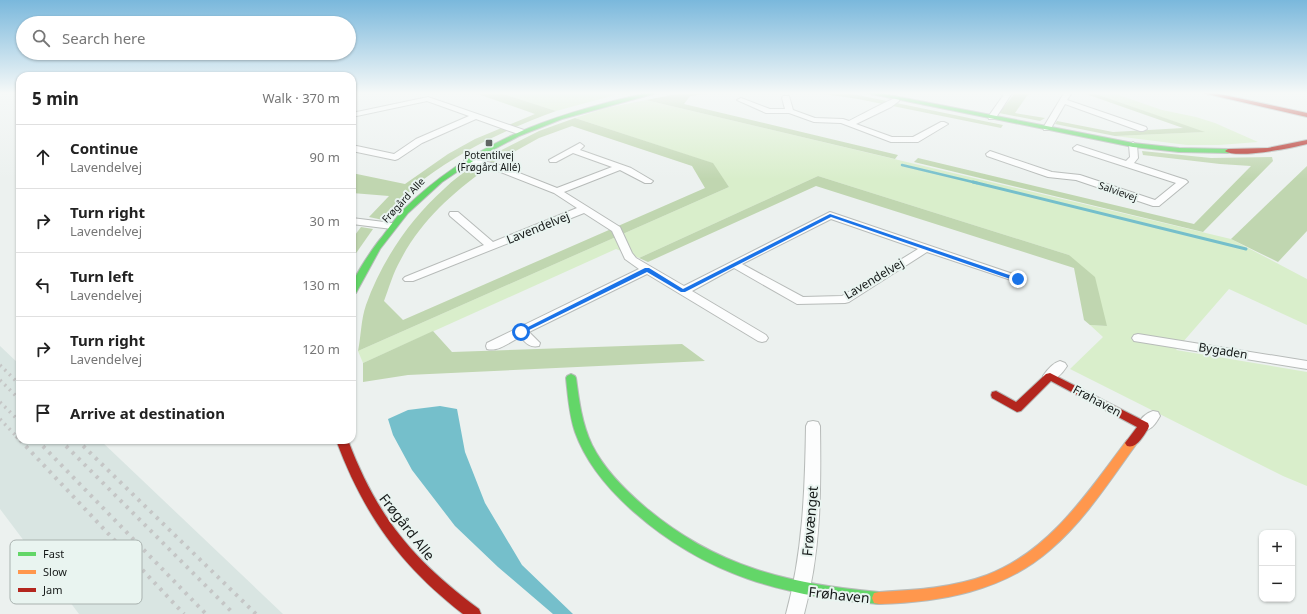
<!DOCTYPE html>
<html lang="en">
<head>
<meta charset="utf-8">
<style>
	:root { --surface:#fff; --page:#f2f2f2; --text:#222; --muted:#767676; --line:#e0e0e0 }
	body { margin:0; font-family:"Noto Sans",sans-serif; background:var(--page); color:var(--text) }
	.controls { position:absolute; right:12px; bottom:12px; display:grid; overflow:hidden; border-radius:8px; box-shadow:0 1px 3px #0004 }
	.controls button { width:36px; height:36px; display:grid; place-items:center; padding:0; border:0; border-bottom:1px solid var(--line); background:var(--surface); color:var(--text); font:20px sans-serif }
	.stop { position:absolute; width:12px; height:12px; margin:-9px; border:3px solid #1a73e8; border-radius:50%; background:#fff }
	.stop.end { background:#1a73e8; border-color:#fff; box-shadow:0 1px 4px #0008 }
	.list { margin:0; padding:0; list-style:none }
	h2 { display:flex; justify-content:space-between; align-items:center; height:52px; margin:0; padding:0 16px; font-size:17px }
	h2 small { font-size:13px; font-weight:400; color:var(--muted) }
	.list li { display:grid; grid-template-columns:26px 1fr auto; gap:12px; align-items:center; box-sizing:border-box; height:64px; padding:0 16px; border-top:1px solid var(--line) }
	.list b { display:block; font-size:15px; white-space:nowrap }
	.list p { margin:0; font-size:13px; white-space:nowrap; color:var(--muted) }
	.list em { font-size:13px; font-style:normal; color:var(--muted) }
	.icon { flex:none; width:22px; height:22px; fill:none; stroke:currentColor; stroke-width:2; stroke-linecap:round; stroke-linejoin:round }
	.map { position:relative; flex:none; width:1307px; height:614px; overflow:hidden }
	.search { position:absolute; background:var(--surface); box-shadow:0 1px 3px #0004; left:16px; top:16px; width:340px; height:44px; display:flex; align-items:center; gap:10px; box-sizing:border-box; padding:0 14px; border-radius:22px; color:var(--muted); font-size:15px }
	.panel { position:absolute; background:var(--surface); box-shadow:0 1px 3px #0004; left:16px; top:72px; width:340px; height:372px; border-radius:12px }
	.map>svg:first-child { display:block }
	.built { fill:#d9e5e2 }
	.green { fill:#d9eecb }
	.forest { fill:#c0d6b0 }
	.water { fill:#75bfcb }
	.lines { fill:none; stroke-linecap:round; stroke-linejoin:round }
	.stream-far1 { stroke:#75bfcb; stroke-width:2.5 }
	.stream { stroke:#75bfcb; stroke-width:3 }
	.street-casing { stroke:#b7bbb9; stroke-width:2 }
	.fast-casing { stroke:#b7bbb9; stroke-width:2 }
	.slow-casing { stroke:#b7bbb9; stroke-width:2 }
	.jam-casing { stroke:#b7bbb9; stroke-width:2 }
	.street { fill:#fcfdfd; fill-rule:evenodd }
	.fast { fill:#63d668; fill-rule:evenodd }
	.slow { fill:#ff974d; fill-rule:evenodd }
	.jam { fill:#b3261e; fill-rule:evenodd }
	.rail-far1 { stroke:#c5c6c6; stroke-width:3.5; stroke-dasharray:2 4.5; stroke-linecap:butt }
	.rail { stroke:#c5c6c6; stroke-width:4; stroke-dasharray:3 5.5; stroke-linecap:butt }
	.route { fill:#1a73e8 }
	.poi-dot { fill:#606563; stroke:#e9f4f0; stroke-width:1.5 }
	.labels { text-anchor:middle; stroke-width:4; stroke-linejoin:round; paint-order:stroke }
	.far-poi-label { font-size:10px; fill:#151918; stroke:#e9f4f0 }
	.far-street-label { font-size:10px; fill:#151918; stroke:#e9f4f0 }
	.street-label { font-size:12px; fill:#151918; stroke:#e9f4f0 }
	.near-street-label { font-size:14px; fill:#151918; stroke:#e9f4f0 }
	.key { fill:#e9f4f0; stroke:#a9b2af; stroke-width:1 }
	.key-label { font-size:11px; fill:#151918 }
</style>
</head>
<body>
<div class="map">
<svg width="1307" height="614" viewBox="0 0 1307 614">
	<rect width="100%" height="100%" fill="#ecf1ef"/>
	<polygon class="built" points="0,346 20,365 20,440 100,440 283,614 79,614 0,509"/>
	<g class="green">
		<polygon points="500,93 607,93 615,95 556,111"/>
		<polygon points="1093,93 1113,93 1162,110 1196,117 1215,123 1258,142 1219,145 1187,145 1115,136 1203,132"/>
		<polygon points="646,100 1231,239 1307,279 1307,325 1229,289 1176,350 1307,372 1307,486 1283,476 1070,369 1103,337 1090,325 1107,326 1069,255 818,176 639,258 616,249 363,363 358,351 729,187 712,163 575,118 606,108"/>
	</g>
	<g class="forest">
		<path d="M475,93h25l56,18c-47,17 -92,38 -132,68 -15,12 -28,27 -41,41l-14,-3 20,-21 -37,-3v-20l53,11 43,-30 27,-15 60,-25z"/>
		<polygon points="682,93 713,93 690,96 684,104 898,155 895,159 646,100"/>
		<polygon points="817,93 848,93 1003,125 1001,128 858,99"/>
		<polygon points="1015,93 1029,93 1015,113 1045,118 1040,121 999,113"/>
		<polygon points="1083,93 1093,93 1205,132 1115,136 1055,124 1057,121 1113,132 1183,128"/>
		<path d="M575,118l138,45 16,24 -371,164c3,-15 3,-32 8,-46 15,-43 44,-86 78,-116 9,-9 19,-16 29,-23l13,3c-35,25 -66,53 -86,92 -7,12 -11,27 -16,40l19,19 302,-132 -13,-22 -120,-40 -33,12 -45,25 -10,-4 55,-28z"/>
		<polygon points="1142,151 1211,158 1272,157 1273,161 1203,232 914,162 918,158 1194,224 1251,166 1220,164 1143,155"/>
		<polygon points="1307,166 1307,231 1278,262 1231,239"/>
		<polygon points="818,176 1069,255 1095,277 1107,326 1090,325 1084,320 1074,268 816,186 648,262 639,258"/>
		<polygon points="361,227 373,229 352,259 352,239"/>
		<polygon points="433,331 452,352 682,344 705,361 408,375 363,382 363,363"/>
	</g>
	<polygon class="water" points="440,406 457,409 465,452 485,503 522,565 573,614 553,614 498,567 455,526 412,470 393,435 388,419 408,410"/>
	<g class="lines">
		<polyline class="stream-far1" points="902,165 977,183"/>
		<polyline class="stream" points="973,182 1246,249"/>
		<defs>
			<g id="street">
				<polygon points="1005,93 1012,93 995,119 989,119 988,117"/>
				<polygon points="1064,93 1071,94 1067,100 1146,127 1147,129 1143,131 1140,131 1065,104 1050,130 1044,130 1043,128"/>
				<path d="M783,96h6l4,14 22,8 28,1 6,2c8,-4 45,-24 50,-24v4l-8,6 -35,17 36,13h21l28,-15h3l4,2 -30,18h-27l-50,-19 -27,-1 -25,-9h-23l-29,-13 4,-2 29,11h15l-3,-11z"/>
				<polygon points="428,97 524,130 525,132 521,134 518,134 476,119 422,143 398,159 395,160 352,151 352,145 394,154 416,139 469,116 427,101 352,117 352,113"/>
				<polygon points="1133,142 1137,145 1138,158 1134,163 1186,180 1188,182 1159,206 1153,206 1076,180 1048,177 987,156 986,154 990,151 1052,172 1080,175 1155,200 1176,183 1074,150 1073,148 1077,145 1126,161 1130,157 1129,145"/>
				<path d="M580,143l4,3 -4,4 51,18 22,13 -2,2h-6l-25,-13 -56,22 56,35 12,26 4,5 48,28 146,-74 192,65 2,2 -2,2h-8l-87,-29 -78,50 -4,1 -48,1 -63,-36 -42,23 74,44 2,3 -2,3 -4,1 -4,-1 -111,-67 -118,58 11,11 -1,3c-9,2 -13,-3 -19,-9 -10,5 -22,15 -33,12l-1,-3 1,-3 152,-74 -14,-10 -13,-28 -28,-18 -171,68h-8l-2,-2 2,-2 79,-32 -34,-29 -1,-2 1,-2h8l35,30 84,-34 -23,-15 -61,-24 -28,-7 -1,-2 1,-2 3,-1 31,8 58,23 55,-21 -39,-14 -17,9h-6l-1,-2zM831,219l87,30 -76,47 -39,1 -61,-33z"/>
				<polygon points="352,218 392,223 397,226 392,229 352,224"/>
				<polygon points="1138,334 1307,361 1307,369 1134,341 1132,338 1134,335"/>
				<path d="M1060,361l5,2 2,3c-5,8 -12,16 -22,13l-2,-3c4,-6 10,-13 17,-15z"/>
				<path d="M1153,411l5,1 2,4c-5,9 -11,17 -21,14l-2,-4c3,-7 9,-13 16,-15z"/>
				<path d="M813,421l5,1 2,4c1,64 1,126 -16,188h-18c17,-62 19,-124 20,-188l2,-4z"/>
			</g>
			<g id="fast">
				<path d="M646,93h11l-95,26 -43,17 -40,21 -37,25 -34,31 -28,36 -24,44 -4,3c0,-3 0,-7 0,-10 1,-9 23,-41 30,-49 7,-9 14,-20 22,-28 71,-69 148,-94 242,-116z"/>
				<polygon points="866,93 879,93 1133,143 1179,148 1228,149 1231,151 1228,153 1179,152 1133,147"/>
				<path d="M571,374l4,2 1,2c3,23 6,46 16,67 12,24 33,45 53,62 71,60 144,77 234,85l5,1 2,5 -2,5 -5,1c-95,-8 -172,-28 -245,-92 -25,-22 -48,-49 -59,-80 -6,-18 -7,-36 -9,-54l1,-2z"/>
			</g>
			<path id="slow" d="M1131,439l4,1 2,3 -2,3c-26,36 -51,75 -85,104 -48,42 -110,52 -171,54l-5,-1 -2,-5 2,-5 5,-1c36,-2 73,-4 108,-17 63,-24 101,-83 140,-135z"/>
			<g id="jam">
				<polygon points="1203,93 1215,93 1307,113 1307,117"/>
				<path d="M1307,140v4c-15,4 -71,15 -82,7l3,-2 40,-1z"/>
				<path d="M1050,373l98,50 1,3 -1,3c-5,7 -11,20 -21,17l-2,-3 12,-16 -86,-46 -30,30 -4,1 -25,-14 -1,-3 1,-3 4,-1 20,11 30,-28z"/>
				<path d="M336,440h12c29,77 65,120 131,169l2,5h-18c-63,-49 -99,-99 -127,-174z"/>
			</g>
		</defs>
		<use href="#street" class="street-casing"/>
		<use href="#fast" class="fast-casing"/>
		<use href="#slow" class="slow-casing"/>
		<use href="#jam" class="jam-casing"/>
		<use href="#street" class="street"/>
		<use href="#fast" class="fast"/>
		<use href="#slow" class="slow"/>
		<use href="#jam" class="jam"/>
		<g class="rail-far1">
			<polyline points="0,365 20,385"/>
			<polyline points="0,380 20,400"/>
			<polyline points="0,402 20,422"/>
			<polyline points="0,419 17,437"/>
		</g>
		<g class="rail">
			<polyline points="16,436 20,440"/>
			<polyline points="20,440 184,614"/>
			<polyline points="37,440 206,614"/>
			<polyline points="60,440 234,614"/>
			<polyline points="77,440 256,614"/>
		</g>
	</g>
	<linearGradient id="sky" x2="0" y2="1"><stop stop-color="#7ab8dc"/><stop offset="0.52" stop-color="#f6f9f8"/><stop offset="1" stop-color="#f6f9f8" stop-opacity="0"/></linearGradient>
	<rect width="1307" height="179" fill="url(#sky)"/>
	<polygon class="route" points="830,214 1021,279 1016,281 831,217 685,292 681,292 647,272 523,333 519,333 518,332 645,268 649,268 683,289"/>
	<rect class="poi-dot" x="485" y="139" width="8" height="8" rx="2"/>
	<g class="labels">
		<g class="far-poi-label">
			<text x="489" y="159">Potentilvej<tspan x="489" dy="12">(Frøgård Allé)</tspan></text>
		</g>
		<g class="far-street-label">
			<text transform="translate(1118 191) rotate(19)" y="4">Salvievej</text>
			<text transform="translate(403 200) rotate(-47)" y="4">Frøgård Alle</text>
		</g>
		<g class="street-label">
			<text transform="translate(538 228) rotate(-22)" y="4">Lavendelvej</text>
			<text transform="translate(874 279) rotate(-31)" y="4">Lavendelvej</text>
			<text transform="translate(1223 351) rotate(9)" y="4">Bygaden</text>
			<text transform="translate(1097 401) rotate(28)" y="4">Frøhaven</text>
		</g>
		<g class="near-street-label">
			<text transform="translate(810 521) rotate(-85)" y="5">Frøvænget</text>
			<text transform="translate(407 527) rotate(52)" y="5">Frøgård Alle</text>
			<text transform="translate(839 595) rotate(6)" y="5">Frøhaven</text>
		</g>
	</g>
	<rect x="10" y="540" width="132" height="64" rx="6" class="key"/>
	<rect x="18" y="552" width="18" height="4" fill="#63d668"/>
	<rect x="18" y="570" width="18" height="4" fill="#ff974d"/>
	<rect x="18" y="588" width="18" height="4" fill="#b3261e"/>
	<g class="key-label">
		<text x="43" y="558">Fast</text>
		<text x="43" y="576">Slow</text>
		<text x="43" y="594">Jam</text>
	</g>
</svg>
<div class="controls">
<button>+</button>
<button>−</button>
</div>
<div class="stop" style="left:521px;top:332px"></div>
<div class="stop end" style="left:1018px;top:279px"></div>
<div class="search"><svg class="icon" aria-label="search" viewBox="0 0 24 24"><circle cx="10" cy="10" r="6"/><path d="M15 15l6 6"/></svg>Search here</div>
<section class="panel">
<h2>5 min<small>Walk · 370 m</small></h2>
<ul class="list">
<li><svg class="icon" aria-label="ahead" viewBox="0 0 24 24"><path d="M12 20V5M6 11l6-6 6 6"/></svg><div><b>Continue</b><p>Lavendelvej</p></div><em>90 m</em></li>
<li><svg class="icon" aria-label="right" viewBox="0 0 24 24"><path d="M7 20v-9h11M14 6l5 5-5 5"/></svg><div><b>Turn right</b><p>Lavendelvej</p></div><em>30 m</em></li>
<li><svg class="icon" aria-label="left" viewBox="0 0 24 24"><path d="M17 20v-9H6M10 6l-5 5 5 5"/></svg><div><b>Turn left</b><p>Lavendelvej</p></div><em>130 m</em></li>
<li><svg class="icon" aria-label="right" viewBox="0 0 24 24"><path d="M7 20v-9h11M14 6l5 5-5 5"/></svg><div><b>Turn right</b><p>Lavendelvej</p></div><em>120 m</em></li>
<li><svg class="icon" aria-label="arrive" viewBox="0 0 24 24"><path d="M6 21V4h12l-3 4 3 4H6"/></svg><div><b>Arrive at destination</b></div></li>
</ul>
</section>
</div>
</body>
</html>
